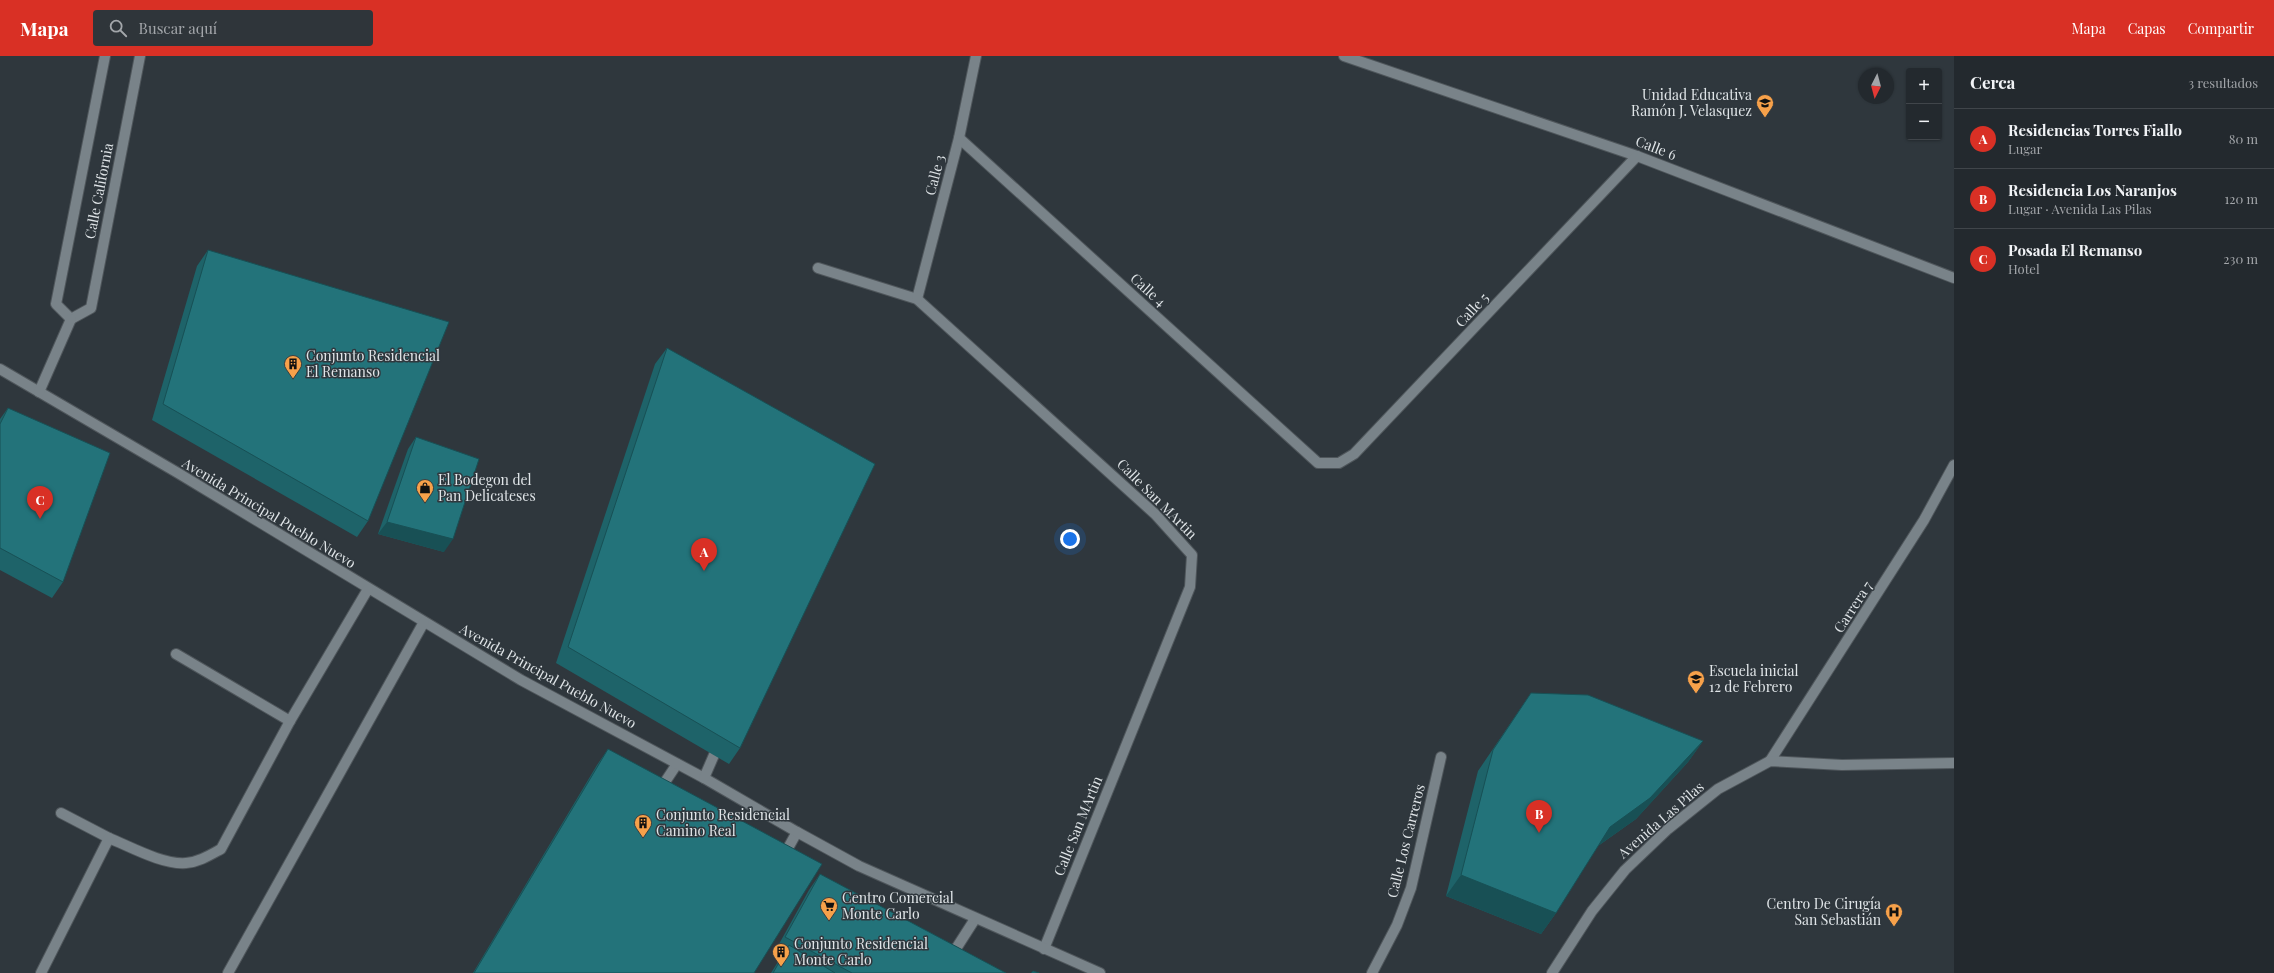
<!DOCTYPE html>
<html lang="es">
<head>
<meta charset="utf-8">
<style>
	:root { --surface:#23292e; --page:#2f353a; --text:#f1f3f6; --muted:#a3a6aa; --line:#40454a; --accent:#d93025 }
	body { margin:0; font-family:"Playfair Display",serif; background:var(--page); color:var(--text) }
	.controls { position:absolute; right:12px; top:12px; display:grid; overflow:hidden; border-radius:4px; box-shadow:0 1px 3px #0004 }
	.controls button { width:36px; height:36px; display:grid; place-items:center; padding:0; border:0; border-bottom:1px solid var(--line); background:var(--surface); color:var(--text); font:20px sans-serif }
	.compass { position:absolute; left:1858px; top:12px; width:36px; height:36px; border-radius:50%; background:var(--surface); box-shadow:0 1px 3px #0004; rotate:186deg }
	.you { position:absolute; left:1070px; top:483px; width:14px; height:14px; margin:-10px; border:3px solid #fff; border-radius:50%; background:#1a73e8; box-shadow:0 0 0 6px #1a73e833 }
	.badge { display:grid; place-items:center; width:26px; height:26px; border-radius:50%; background:var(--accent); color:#fff; font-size:13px; font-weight:700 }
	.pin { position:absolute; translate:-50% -33px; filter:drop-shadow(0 1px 2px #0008) }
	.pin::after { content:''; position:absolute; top:21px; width:14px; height:12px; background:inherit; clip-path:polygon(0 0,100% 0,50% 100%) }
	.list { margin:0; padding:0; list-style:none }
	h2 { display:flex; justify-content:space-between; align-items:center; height:52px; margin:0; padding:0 16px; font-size:17px }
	h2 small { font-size:13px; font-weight:400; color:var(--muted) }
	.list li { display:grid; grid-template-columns:26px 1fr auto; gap:12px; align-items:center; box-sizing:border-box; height:60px; padding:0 16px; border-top:1px solid var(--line) }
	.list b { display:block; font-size:15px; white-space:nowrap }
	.list p { margin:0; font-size:13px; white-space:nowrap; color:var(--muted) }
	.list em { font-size:13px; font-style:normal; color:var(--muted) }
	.icon { flex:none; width:22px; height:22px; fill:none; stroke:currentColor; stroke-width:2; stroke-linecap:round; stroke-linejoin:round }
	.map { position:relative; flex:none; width:1954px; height:917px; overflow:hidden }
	header { display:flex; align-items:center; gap:24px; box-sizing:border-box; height:56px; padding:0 20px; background:var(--accent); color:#fff }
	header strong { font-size:19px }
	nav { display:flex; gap:22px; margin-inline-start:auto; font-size:14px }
	.search { width:280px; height:36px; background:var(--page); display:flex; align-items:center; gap:10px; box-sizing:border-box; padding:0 14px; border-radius:4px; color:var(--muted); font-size:15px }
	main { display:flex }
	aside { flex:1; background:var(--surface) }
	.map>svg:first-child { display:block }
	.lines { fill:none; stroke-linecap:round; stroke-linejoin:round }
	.service-casing { stroke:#4f565b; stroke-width:12 }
	.minor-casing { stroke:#4f565b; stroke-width:12 }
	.service { stroke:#798389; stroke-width:10 }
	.minor { stroke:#798389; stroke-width:10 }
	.wall { fill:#1e6369 }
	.shaded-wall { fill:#185055 }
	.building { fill:#23737a; stroke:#185055 }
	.labels { text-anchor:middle; stroke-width:3; stroke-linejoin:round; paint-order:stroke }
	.poi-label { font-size:14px; fill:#e0e5e8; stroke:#2f373d; text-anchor:start }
	.street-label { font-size:14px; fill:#e0e5e8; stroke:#2f373d }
</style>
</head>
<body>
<header>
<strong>Mapa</strong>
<div class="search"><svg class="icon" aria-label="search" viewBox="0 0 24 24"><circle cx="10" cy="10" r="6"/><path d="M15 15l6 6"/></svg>Buscar aquí</div>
<nav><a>Mapa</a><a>Capas</a><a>Compartir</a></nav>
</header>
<main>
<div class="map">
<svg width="1954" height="917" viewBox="0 0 1954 917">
	<rect width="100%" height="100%" fill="#2f373d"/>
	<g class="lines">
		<defs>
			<g id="service">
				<polyline points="659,735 677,708"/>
				<polyline points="783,801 797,776"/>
				<polyline points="950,902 975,863"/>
			</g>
			<g id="minor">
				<polyline points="105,0 56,248 71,263 91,252 140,0"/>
				<polyline points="1344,0 1637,100 1954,222"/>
				<polyline points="959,82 1318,407 1339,407 1354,398 1637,100"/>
				<polyline points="818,212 917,243 1155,458 1192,499 1190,531 1044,893"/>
				<polyline points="917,243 959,82 976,0"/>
				<polyline points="0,313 178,417 521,624 704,722 797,776 859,810 1100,917"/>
				<polyline points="39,336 71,263"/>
				<polyline points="176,598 290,665"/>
				<polyline points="1770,705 1924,464 1954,409"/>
				<polyline points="704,722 714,699"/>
				<polyline points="61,757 109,782"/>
				<path d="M41,917l68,-135c22,9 54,27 77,25 13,-1 24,-8 35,-14l69,-128 78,-132"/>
				<polyline points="228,917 424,566"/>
				<polyline points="1372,917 1397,869 1411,832 1441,701"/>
				<polyline points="1552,917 1592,855 1625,814 1668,773 1718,733 1770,705 1842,709 1954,707"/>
			</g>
		</defs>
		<use href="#service" class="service-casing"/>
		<use href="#minor" class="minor-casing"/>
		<use href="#service" class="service"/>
		<use href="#minor" class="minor"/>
	</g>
	<g class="wall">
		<polygon points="208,194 368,465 357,481 152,364 197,210"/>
		<polygon points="667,292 740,692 729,708 556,607 655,308"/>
		<polygon points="8,352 63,526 52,542 0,514 0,363"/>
		<polygon points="416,381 444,496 378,478 408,393"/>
		<polygon points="1531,637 1703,685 1688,706 1636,763 1598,790 1556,857 1541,878 1446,840 1478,715"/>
		<polygon points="608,693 754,917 473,917 597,709"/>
		<polygon points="820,818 1006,917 771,917 781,901 774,897 809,834"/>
	</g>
	<g class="shaded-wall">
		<polygon points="387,466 453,483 444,496 378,478"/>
		<polygon points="1703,685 1688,706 1636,763 1595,792 1610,771"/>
		<polygon points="1461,819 1556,857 1541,878 1446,840"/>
	</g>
	<g class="building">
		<polygon points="208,194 449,266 368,465 163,348"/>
		<polygon points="667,292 875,408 740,692 568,591"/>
		<polygon points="8,352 110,397 63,526 0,492 0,368"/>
		<polygon points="416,381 479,403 453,483 387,466"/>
		<polygon points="1531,637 1588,639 1703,685 1650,742 1610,771 1556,857 1461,819 1493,694"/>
		<polygon points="608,693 822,808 754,917 474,917"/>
		<polygon points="820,818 1006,917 852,917 785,881"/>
		<polygon points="789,889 835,917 773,917"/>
		<polygon points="1033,915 1039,917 1031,917"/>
	</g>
	<defs>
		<symbol id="school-pin" viewBox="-11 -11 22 30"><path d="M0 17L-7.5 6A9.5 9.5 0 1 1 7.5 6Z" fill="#f7a14a" stroke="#2f373d"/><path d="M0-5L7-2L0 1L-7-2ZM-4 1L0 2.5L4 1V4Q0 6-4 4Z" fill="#111"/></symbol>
		<symbol id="building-pin" viewBox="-11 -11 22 30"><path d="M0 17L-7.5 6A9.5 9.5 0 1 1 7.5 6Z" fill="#f7a14a" stroke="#2f373d"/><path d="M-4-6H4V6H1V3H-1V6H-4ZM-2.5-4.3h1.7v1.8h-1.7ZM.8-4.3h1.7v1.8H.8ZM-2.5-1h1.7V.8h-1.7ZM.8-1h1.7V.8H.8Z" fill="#111"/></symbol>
		<symbol id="shop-pin" viewBox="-11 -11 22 30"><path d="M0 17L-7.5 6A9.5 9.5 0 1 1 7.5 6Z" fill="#f7a14a" stroke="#2f373d"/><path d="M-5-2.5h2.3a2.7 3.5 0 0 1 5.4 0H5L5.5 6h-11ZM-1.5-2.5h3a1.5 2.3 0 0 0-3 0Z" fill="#111"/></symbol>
		<symbol id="supermarket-pin" viewBox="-11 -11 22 30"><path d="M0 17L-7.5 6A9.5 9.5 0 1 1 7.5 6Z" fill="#f7a14a" stroke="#2f373d"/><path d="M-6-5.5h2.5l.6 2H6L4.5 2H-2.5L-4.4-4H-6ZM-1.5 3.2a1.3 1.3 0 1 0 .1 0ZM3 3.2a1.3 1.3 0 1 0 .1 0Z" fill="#111"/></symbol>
		<symbol id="hospital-pin" viewBox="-11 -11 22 30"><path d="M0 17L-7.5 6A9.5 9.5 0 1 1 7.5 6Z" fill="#f7a14a" stroke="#2f373d"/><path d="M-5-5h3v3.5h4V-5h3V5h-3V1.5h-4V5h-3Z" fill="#111"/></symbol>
	</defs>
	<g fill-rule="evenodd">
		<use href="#school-pin" x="1755" y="37" width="20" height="27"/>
		<use href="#building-pin" x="283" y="298" width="20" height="27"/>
		<use href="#shop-pin" x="415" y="422" width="20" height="27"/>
		<use href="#school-pin" x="1686" y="613" width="20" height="27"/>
		<use href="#building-pin" x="633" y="757" width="20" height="27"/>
		<use href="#supermarket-pin" x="819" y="840" width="20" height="27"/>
		<use href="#hospital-pin" x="1884" y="846" width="20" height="27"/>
		<use href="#building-pin" x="771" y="886" width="20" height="27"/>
	</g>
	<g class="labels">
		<g class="poi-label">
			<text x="1752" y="44" text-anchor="end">Unidad Educativa<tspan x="1752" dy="16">Ramón J. Velasquez</tspan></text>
			<text x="306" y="305">Conjunto Residencial<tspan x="306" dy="16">El Remanso</tspan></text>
			<text x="438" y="429">El Bodegon del<tspan x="438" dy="16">Pan Delicateses</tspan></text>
			<text x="1709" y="620">Escuela inicial<tspan x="1709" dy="16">12 de Febrero</tspan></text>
			<text x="656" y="764">Conjunto Residencial<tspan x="656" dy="16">Camino Real</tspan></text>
			<text x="842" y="847">Centro Comercial<tspan x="842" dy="16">Monte Carlo</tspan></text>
			<text x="1881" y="853" text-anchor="end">Centro De Cirugía<tspan x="1881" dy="16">San Sebastián</tspan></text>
			<text x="794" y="893">Conjunto Residencial<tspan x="794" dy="16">Monte Carlo</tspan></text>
		</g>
		<g class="street-label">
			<text transform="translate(1656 92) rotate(21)" y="5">Calle 6</text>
			<text transform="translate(935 119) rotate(-75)" y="5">Calle 3</text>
			<text transform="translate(99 135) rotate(-79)" y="5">Calle California</text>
			<text transform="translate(1148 234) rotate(42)" y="5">Calle 4</text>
			<text transform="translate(1472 254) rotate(-47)" y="5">Calle 5</text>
			<text transform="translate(1157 443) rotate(45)" y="5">Calle San MArtin</text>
			<text transform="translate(269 457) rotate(31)" y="5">Avenida Principal Pueblo Nuevo</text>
			<text transform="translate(1853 551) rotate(-57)" y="5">Carrera 7</text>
			<text transform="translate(548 620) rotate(29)" y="5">Avenida Principal Pueblo Nuevo</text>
			<text transform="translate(1661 764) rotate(-41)" y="5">Avenida Las Pilas</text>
			<text transform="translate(1078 770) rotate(-68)" y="5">Calle San MArtin</text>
			<text transform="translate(1406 785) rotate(-76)" y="5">Calle Los Carreros</text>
		</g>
	</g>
</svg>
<div class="controls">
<button>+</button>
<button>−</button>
</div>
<svg class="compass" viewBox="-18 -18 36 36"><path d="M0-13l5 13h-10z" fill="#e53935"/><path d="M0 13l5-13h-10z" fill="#a3a6aa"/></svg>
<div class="you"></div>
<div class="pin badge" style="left:704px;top:515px">A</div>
<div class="pin badge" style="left:1539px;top:777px">B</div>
<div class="pin badge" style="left:40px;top:463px">C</div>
</div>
<aside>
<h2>Cerca<small>3 resultados</small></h2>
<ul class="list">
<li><span class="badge">A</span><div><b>Residencias Torres Fiallo</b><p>Lugar</p></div><em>80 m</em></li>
<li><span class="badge">B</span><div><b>Residencia Los Naranjos</b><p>Lugar · Avenida Las Pilas</p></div><em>120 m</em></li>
<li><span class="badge">C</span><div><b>Posada El Remanso</b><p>Hotel</p></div><em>230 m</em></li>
</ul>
</aside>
</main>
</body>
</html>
